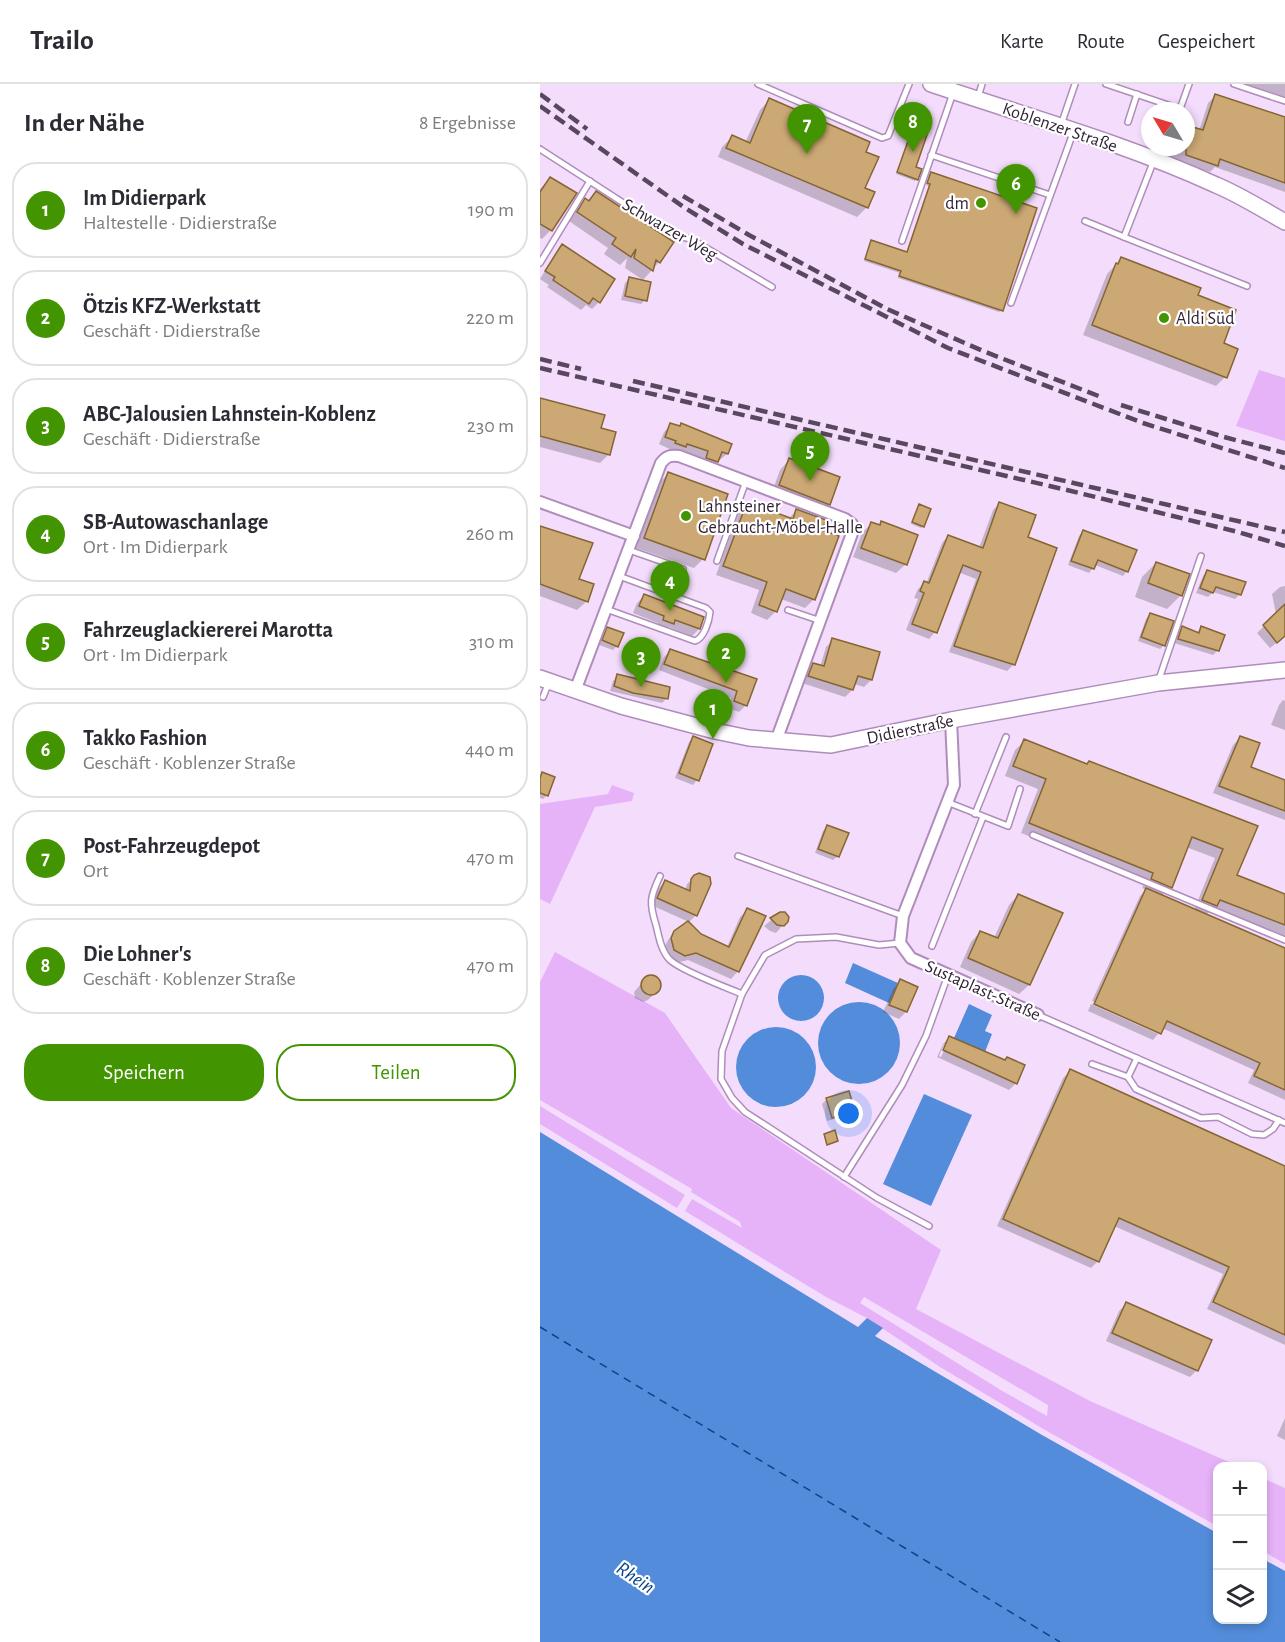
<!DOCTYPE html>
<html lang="de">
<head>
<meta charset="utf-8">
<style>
	:root { --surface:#fff; --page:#f7f7f7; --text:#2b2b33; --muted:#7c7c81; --line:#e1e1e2; --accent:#429501 }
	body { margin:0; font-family:"Alegreya Sans",sans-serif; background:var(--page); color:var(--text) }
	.controls { position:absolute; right:18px; bottom:18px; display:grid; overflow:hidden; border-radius:12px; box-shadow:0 3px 9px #0003 }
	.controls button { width:54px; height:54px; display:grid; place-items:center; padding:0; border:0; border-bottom:2px solid var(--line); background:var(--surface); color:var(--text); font:30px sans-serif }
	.compass { position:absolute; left:601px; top:18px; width:54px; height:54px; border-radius:50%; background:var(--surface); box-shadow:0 3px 9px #0003; rotate:308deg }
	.you { position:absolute; left:309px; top:1030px; width:21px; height:21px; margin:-15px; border:4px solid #fff; border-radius:50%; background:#1a73e8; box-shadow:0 0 0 9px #1a73e833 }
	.badge { display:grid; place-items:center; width:39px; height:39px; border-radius:50%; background:var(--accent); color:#fff; font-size:20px; font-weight:700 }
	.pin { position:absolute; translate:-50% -50px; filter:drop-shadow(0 2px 3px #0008) }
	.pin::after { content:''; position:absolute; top:32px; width:21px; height:18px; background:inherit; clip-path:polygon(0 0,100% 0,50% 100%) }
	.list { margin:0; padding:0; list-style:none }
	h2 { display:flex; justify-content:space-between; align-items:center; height:78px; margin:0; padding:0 24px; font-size:26px }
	h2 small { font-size:20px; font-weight:400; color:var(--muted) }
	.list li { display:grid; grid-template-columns:39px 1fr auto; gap:18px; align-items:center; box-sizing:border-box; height:96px; margin:0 12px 12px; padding:0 12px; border:2px solid var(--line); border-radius:24px }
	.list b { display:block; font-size:22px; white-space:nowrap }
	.list p { margin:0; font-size:20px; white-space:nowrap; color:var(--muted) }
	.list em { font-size:20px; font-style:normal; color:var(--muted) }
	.actions { display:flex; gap:12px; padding:18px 24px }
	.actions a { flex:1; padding:14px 0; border:2px solid var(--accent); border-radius:24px; text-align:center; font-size:21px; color:var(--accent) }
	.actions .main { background:var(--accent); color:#fff }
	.icon { flex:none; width:33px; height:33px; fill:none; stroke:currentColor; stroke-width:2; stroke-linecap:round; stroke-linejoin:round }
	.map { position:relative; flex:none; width:745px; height:1558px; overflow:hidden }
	header { display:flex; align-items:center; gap:36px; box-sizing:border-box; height:84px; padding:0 30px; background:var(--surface); border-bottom:2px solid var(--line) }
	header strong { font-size:28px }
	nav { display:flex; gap:33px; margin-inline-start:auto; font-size:21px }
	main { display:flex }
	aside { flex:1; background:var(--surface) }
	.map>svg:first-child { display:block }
	.green { fill:#e6b2f8; fill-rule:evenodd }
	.water { fill:#538cdb }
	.shadow { fill:#0003; fill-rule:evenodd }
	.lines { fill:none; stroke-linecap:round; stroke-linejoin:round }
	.ferry { stroke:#0a448c; stroke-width:1.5; stroke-dasharray:8 6; stroke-linecap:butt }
	.building { fill:#cca974; stroke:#866531; stroke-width:1.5 }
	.lane-casing { stroke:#b08cbc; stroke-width:8 }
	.street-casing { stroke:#b08cbc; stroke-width:14 }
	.secondary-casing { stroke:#b08cbc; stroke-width:18 }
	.lane { stroke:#fff; stroke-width:5 }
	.street { stroke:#fff; stroke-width:10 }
	.secondary { stroke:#fff; stroke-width:15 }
	.rail { stroke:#58485e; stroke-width:4.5; stroke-dasharray:12 6; stroke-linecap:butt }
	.poi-dot { fill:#429501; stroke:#fff; stroke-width:2 }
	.labels { text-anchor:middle; stroke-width:4.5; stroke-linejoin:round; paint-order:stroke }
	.street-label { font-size:18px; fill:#2d1f32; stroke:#fff }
	.poi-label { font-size:18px; fill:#2d1f32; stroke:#fff; text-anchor:start }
	.water-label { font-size:20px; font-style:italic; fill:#0a448c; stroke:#fff }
</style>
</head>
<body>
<header>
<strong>Trailo</strong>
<nav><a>Karte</a><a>Route</a><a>Gespeichert</a></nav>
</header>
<main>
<aside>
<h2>In der Nähe<small>8 Ergebnisse</small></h2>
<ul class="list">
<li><span class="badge">1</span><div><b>Im Didierpark</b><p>Haltestelle · Didierstraße</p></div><em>190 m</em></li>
<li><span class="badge">2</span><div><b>Ötzis KFZ-Werkstatt</b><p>Geschäft · Didierstraße</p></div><em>220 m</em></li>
<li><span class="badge">3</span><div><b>ABC-Jalousien Lahnstein-Koblenz</b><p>Geschäft · Didierstraße</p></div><em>230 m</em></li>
<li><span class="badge">4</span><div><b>SB-Autowaschanlage</b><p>Ort · Im Didierpark</p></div><em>260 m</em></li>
<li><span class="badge">5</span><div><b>Fahrzeuglackiererei Marotta</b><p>Ort · Im Didierpark</p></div><em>310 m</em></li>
<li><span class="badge">6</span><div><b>Takko Fashion</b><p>Geschäft · Koblenzer Straße</p></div><em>440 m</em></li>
<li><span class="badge">7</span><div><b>Post-Fahrzeugdepot</b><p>Ort</p></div><em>470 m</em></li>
<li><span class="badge">8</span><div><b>Die Lohner's</b><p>Geschäft · Koblenzer Straße</p></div><em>470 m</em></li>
</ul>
<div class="actions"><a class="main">Speichern</a><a>Teilen</a></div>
</aside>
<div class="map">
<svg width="745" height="1558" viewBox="0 0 745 1558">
	<rect width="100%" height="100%" fill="#f4ddfc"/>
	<g class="green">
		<polygon points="719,286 745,294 745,357 696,342"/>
		<polygon points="72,701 94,709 92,717 55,723 10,820 0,815 0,720 68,710"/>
		<path d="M15,868l110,61 66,95 210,142 -25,59 174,92 148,65h-20l-1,60 -172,-96 -105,-63 -73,-49 -41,-21 -141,-86 7,-12 50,29 -2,-6 -49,-30 1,-3 -152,-89v-118zM324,1213l184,108 -1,11 -43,-24 -144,-89z"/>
		<polygon points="0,1022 145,1111 137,1124 0,1040"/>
		<polygon points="722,1394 745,1404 745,1480 723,1467"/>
	</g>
	<g class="water">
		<polygon points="313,879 358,899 349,919 305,899"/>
		<circle cx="261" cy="914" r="23"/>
		<circle cx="319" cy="959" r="41"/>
		<polygon points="429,920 452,931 445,947 452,950 445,968 414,954"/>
		<circle cx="236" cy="983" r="40"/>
		<polygon points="384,1010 432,1031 391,1122 343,1100"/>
		<polygon points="0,1048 318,1243 327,1234 343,1244 335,1252 502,1351 677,1449 678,1536 722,1536 723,1475 745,1487 745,1558 0,1558"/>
	</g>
	<g class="shadow">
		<polygon points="703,0 745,0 745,13"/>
		<polygon points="675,12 745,35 745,108 675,83 670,88 632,76 613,73 617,63 646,63 646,42 659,47 668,19"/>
		<polygon points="229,16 324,68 323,105 327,123 317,133 178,73 182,63 192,53 205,59 220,26"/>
		<polygon points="374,45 374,84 377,95 375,97 356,90"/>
		<polygon points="391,90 461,226 459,228 358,194 360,189 324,177 330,160 366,170 389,102 386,101"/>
		<polygon points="10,94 35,110 11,146 2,155 0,154 0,105"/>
		<polygon points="56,109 119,178 103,196 85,184 87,174 80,181 64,170 68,164 29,137 36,126"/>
		<polygon points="23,162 59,218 52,225 46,221 41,226 7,203 9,201 0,195 16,169"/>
		<polygon points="581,175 656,212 682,260 685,293 676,302 543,251 567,190"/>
		<polygon points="90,194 105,216 101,220 81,216 85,199"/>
		<polygon points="0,315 59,345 69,370 60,379 0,363"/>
		<polygon points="131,341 187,370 170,384 160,381 162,374 140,366 138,369 119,360 124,348"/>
		<polygon points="249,376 289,420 279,430 231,411 240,386"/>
		<polygon points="128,390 163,475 154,484 96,464 119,399"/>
		<polygon points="207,420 248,435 257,426 280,447 274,515 265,524 241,515 236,527 227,536 211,529 219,506 176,491 199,428"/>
		<polygon points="459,420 486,454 474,580 467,587 409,568 436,495 418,488 395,548 389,555 366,546 378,515 374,514 378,505 384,499 386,500 402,459 408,452 439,464 453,426"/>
		<polygon points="379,422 383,442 381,444 371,440"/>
		<polygon points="332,439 338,442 341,439 366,480 356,489 313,473 322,449"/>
		<polygon points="0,443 38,496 47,517 37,526 0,512"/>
		<polygon points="543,447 587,487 583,492 555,481 549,489 528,481 539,452"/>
		<polygon points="616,479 641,511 627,525 595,513 602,493"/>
		<polygon points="667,487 700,510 695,515 673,508 668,513 656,509 663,492"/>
		<polygon points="745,502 745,552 730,564 717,549 736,530 732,510 740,503"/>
		<polygon points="104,512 162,534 159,545 152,552 129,543 126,546 117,543 118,539 93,529 97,519"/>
		<polygon points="610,530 624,561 620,565 598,557 606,535"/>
		<polygon points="642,544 656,549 661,544 678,566 673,571 634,559 638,549"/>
		<polygon points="68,545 77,562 73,566 59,561 63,549"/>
		<polygon points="293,556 339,569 331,596 324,603 314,600 312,606 305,613 262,599 266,588 273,581 280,583 286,563"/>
		<polygon points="130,567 215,596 206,621 199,628 188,624 191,614 119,586 124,573"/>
		<polygon points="78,592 126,615 122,619 70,607 73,597"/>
		<polygon points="743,616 745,617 745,646 731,641 739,621"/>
		<polygon points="153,654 157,696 153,701 135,694 149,658"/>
		<polygon points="700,654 709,684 745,698 745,736 673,709 693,661"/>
		<path d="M485,656l61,25 170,62 -21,49 50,19v43l-73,-29 -6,6 79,35v150l-37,-17 6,-13 -92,-42 -3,6v-3l-67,-30 48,-105 6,-6 -4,-2 3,-6 -124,-49 17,-44 -33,-13 10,-26zM646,763l29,11 -21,52 -33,-14 10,-9z"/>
		<polygon points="3,690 7,711 3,715 0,714 0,692"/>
		<polygon points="288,742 298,772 293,776 275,769 283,747"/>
		<polygon points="155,793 156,831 149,838 111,821 118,805 125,798 145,807 147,800"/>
		<polygon points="478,811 489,901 479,910 420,883 431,858 440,848 454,854 469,821"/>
		<polygon points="207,826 198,887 191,895 148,876 140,878 132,877 127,873 125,862 128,856 135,848 160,852 187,863 200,833"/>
		<polygon points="240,829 243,841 236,849 230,847 224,842"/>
		<polygon points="112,892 117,895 119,900 116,908 108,916 103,918 95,914 94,908 107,893"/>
		<polygon points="361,897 376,904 366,928 359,935 343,928 354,904"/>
		<polygon points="551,920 618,950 613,956 548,927"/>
		<path d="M410,953l54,24 12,22 -7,7 -72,-33 6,-13zM404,960h3l-6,13 -2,-1z"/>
		<polygon points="530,987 745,1084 745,1261 667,1225 683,1190 574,1142 558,1177 551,1184 457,1142 523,994"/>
		<polygon points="287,1015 313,1027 309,1031 287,1037 282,1020"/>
		<polygon points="586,1220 657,1286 650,1293 566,1257 579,1227"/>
		<polygon points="745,1334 745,1356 737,1352"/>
	</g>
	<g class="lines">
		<polyline class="ferry" points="0,1243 520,1558"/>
	</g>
	<g class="building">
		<polygon points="675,10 745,33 745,99 680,75 678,82 646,71 646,41 663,46"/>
		<polygon points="229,14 330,58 326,68 339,73 325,104 335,108 328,124 186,64 192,51 210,59"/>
		<polygon points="373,43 388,48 376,83 382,85 378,96 357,88"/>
		<polygon points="391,88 497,124 463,227 359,192 361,187 325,175 331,156 367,168 390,100 387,99"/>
		<polygon points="10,93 37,109 12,147 0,140 0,108"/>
		<polygon points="56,107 134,158 120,179 116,176 113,187 94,174 96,165 91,173 72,160 76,154 37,128 45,114 49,117"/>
		<polygon points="22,160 75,195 60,219 53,214 49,220 13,196 15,193 5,187"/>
		<polygon points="581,173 661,204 658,211 696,226 684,259 698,265 687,294 552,241 576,179 578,180"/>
		<polygon points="89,193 111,198 107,217 85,212"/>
		<polygon points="0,314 65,331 61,344 76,348 70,371 0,352"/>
		<polygon points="130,339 140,342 141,339 192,360 188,370 182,368 178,378 166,374 168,367 147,360 146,363 135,359 136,357 125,353"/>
		<polygon points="249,374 300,393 290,421 239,401"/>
		<polygon points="128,388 188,410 165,476 104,454"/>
		<polygon points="207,418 253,435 256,425 286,436 282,446 299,452 275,516 246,505 237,528 219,521 227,498 183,482"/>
		<polygon points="459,418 496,431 488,453 517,464 475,581 414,562 441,488 423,481 397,549 372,540 384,509 380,507 384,497 389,499 408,451 443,464"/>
		<polygon points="379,420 391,425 384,443 372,438"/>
		<polygon points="341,437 378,451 367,481 321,464 331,438 340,441"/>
		<polygon points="0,442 53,459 39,495 54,500 48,518 0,500"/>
		<polygon points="543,446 597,466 588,488 558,476 554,485 531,477"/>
		<polygon points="616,478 650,490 642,512 608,499"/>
		<polygon points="667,486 706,498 701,511 676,503 673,509 660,504"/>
		<polygon points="104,510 164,533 160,545 135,536 134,540 123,536 124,532 99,522"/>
		<polygon points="745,520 745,552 737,559 723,541"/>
		<polygon points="610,529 634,537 625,562 601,553"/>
		<polygon points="642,542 659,549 661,542 685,551 679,567 638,555"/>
		<polygon points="67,543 84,549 78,563 62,556"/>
		<polygon points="292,554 340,568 332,596 318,592 313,606 268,592 273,579 284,582"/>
		<polygon points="130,565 217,595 207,622 194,617 197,607 124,580"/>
		<polygon points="77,590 130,603 128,615 93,609 74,602"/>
		<polygon points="153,652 173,660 159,697 139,689"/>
		<polygon points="700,652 720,659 711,683 745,696 745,727 679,702"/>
		<polygon points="484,655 547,680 549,677 718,742 697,791 745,810 745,841 680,816 677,822 662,816 683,765 652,753 632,804 611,795 613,789 489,739 506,695 473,682"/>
		<polygon points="2,688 15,693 8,712 0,709 0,694"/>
		<polygon points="287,741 309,749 299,773 278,765"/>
		<polygon points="159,789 170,793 171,800 157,832 117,814 125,796 150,807 151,795 154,791"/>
		<polygon points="606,804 745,864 745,1006 714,992 720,979 627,937 621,950 554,920"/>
		<polygon points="478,810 523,829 490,901 428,874 440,847 458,854"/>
		<polygon points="207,824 226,832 199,888 156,869 145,872 134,866 131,854 134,847 148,837 161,850 189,863"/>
		<polygon points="240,828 245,828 249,833 248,838 244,842 237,841 230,834"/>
		<circle cx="111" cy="901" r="10"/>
		<polygon points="360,895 378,903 367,928 349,921"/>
		<polygon points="409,952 465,976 467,973 485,981 477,1000 403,966"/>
		<polygon points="530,985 745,1082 745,1251 673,1218 689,1183 579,1134 559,1178 463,1135"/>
		<polygon points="309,1007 315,1027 292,1034 286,1014"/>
		<polygon points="295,1046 298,1057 287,1061 284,1050"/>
		<polygon points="586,1218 672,1256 658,1287 572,1249"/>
	</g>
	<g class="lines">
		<defs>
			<g id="lane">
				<polyline points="218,0 342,54 348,52 369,0"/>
				<polyline points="566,0 640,25 649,0"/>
				<polyline points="694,0 745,17"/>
				<polyline points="438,13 442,0"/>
				<polyline points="588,38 597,10"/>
				<polyline points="521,41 535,0"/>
				<polyline points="0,65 133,151 151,155 232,203"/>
				<polyline points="391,71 510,111"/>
				<polyline points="545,137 584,153 614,76"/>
				<polyline points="584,153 707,202"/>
				<polyline points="362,157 413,9"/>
				<polyline points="0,179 50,97"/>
				<polyline points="471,219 533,49"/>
				<polyline points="89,466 143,485"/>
				<polyline points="177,477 206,397"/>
				<path d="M66,525l89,32c9,-3 14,-19 15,-29l-4,-4 -87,-32"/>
				<polyline points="248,526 281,537"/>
				<polyline points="618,598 661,472"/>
				<polyline points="3,613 9,598"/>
				<polyline points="407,718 468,742 480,705"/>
				<polyline points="435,730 466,653"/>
				<polyline points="493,751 745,856"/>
				<polyline points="198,772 363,832"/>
				<path d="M120,792c-10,21 -11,27 -4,49 3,12 5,26 14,35 12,11 55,27 72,34"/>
				<polyline points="360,859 339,861 296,853 256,855 225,871 202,910 182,967 181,995 192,1014 205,1028 337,1114 389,1142"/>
				<polyline points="392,862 443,733"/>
				<polyline points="498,931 745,1039"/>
				<polyline points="552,980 588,993 597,974"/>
				<polyline points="588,993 596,1005 661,1034 678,1033 712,1050 724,1051 733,1045 739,1036"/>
				<polyline points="304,1093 362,1001 386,952 408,891"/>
			</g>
			<g id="street">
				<polyline points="0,418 94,452"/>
				<path d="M35,607l86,-228c6,-7 9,-8 18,-7l166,63 7,5 2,4 -78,213"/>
				<polyline points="411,636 414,701 363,832 360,859 371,874 498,931"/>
			</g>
			<g id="secondary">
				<path d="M391,0c95,32 193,59 285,101 24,10 46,24 69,37"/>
				<polyline points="0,594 81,622 175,647 209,654 291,661 411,636 618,599 745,586"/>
			</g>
		</defs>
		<use href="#lane" class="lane-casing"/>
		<use href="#street" class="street-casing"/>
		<use href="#secondary" class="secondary-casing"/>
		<use href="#lane" class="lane"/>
		<use href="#street" class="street"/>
		<use href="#secondary" class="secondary"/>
		<g class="rail">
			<polyline points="0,10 47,45"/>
			<polyline points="0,22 145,124 203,160 408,264 603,339 745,384"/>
			<polyline points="143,112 209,151 347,225 443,267 561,313"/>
			<polyline points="0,275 41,285"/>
			<polyline points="0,284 527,406 698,448 745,462"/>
			<polyline points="93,297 745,448"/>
			<polyline points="581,321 684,353 745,369"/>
		</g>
	</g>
	<g class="poi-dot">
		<circle cx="441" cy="119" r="6"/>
		<circle cx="624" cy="234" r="6"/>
		<circle cx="146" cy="432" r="6"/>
	</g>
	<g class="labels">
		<g class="street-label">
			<text transform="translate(520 43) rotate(19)" y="6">Koblenzer Straße</text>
			<text transform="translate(130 145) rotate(30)" y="6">Schwarzer Weg</text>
			<text transform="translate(370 645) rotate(-12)" y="6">Didierstraße</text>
			<text transform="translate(443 906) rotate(24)" y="6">Sustaplast-Straße</text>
		</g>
		<g class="poi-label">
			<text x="429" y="125" text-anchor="end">dm</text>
			<text x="636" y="240">Aldi Süd</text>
			<text x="158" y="428">Lahnsteiner<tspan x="158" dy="21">Gebraucht-Möbel-Halle</tspan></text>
		</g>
		<g class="water-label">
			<text transform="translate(96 1493) rotate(34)" y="7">Rhein</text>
		</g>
	</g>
</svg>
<div class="controls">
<button>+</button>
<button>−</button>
<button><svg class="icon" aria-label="layers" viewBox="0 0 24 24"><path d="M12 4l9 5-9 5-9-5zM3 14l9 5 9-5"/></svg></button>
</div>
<svg class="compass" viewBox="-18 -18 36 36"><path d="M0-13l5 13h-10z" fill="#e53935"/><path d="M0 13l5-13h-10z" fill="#7c7c81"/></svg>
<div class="you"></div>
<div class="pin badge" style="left:173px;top:655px">1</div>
<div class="pin badge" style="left:186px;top:599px">2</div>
<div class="pin badge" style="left:101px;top:603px">3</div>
<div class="pin badge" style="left:130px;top:527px">4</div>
<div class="pin badge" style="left:270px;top:397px">5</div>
<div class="pin badge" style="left:476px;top:130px">6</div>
<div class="pin badge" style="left:267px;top:70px">7</div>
<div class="pin badge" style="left:373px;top:68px">8</div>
</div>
</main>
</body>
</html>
